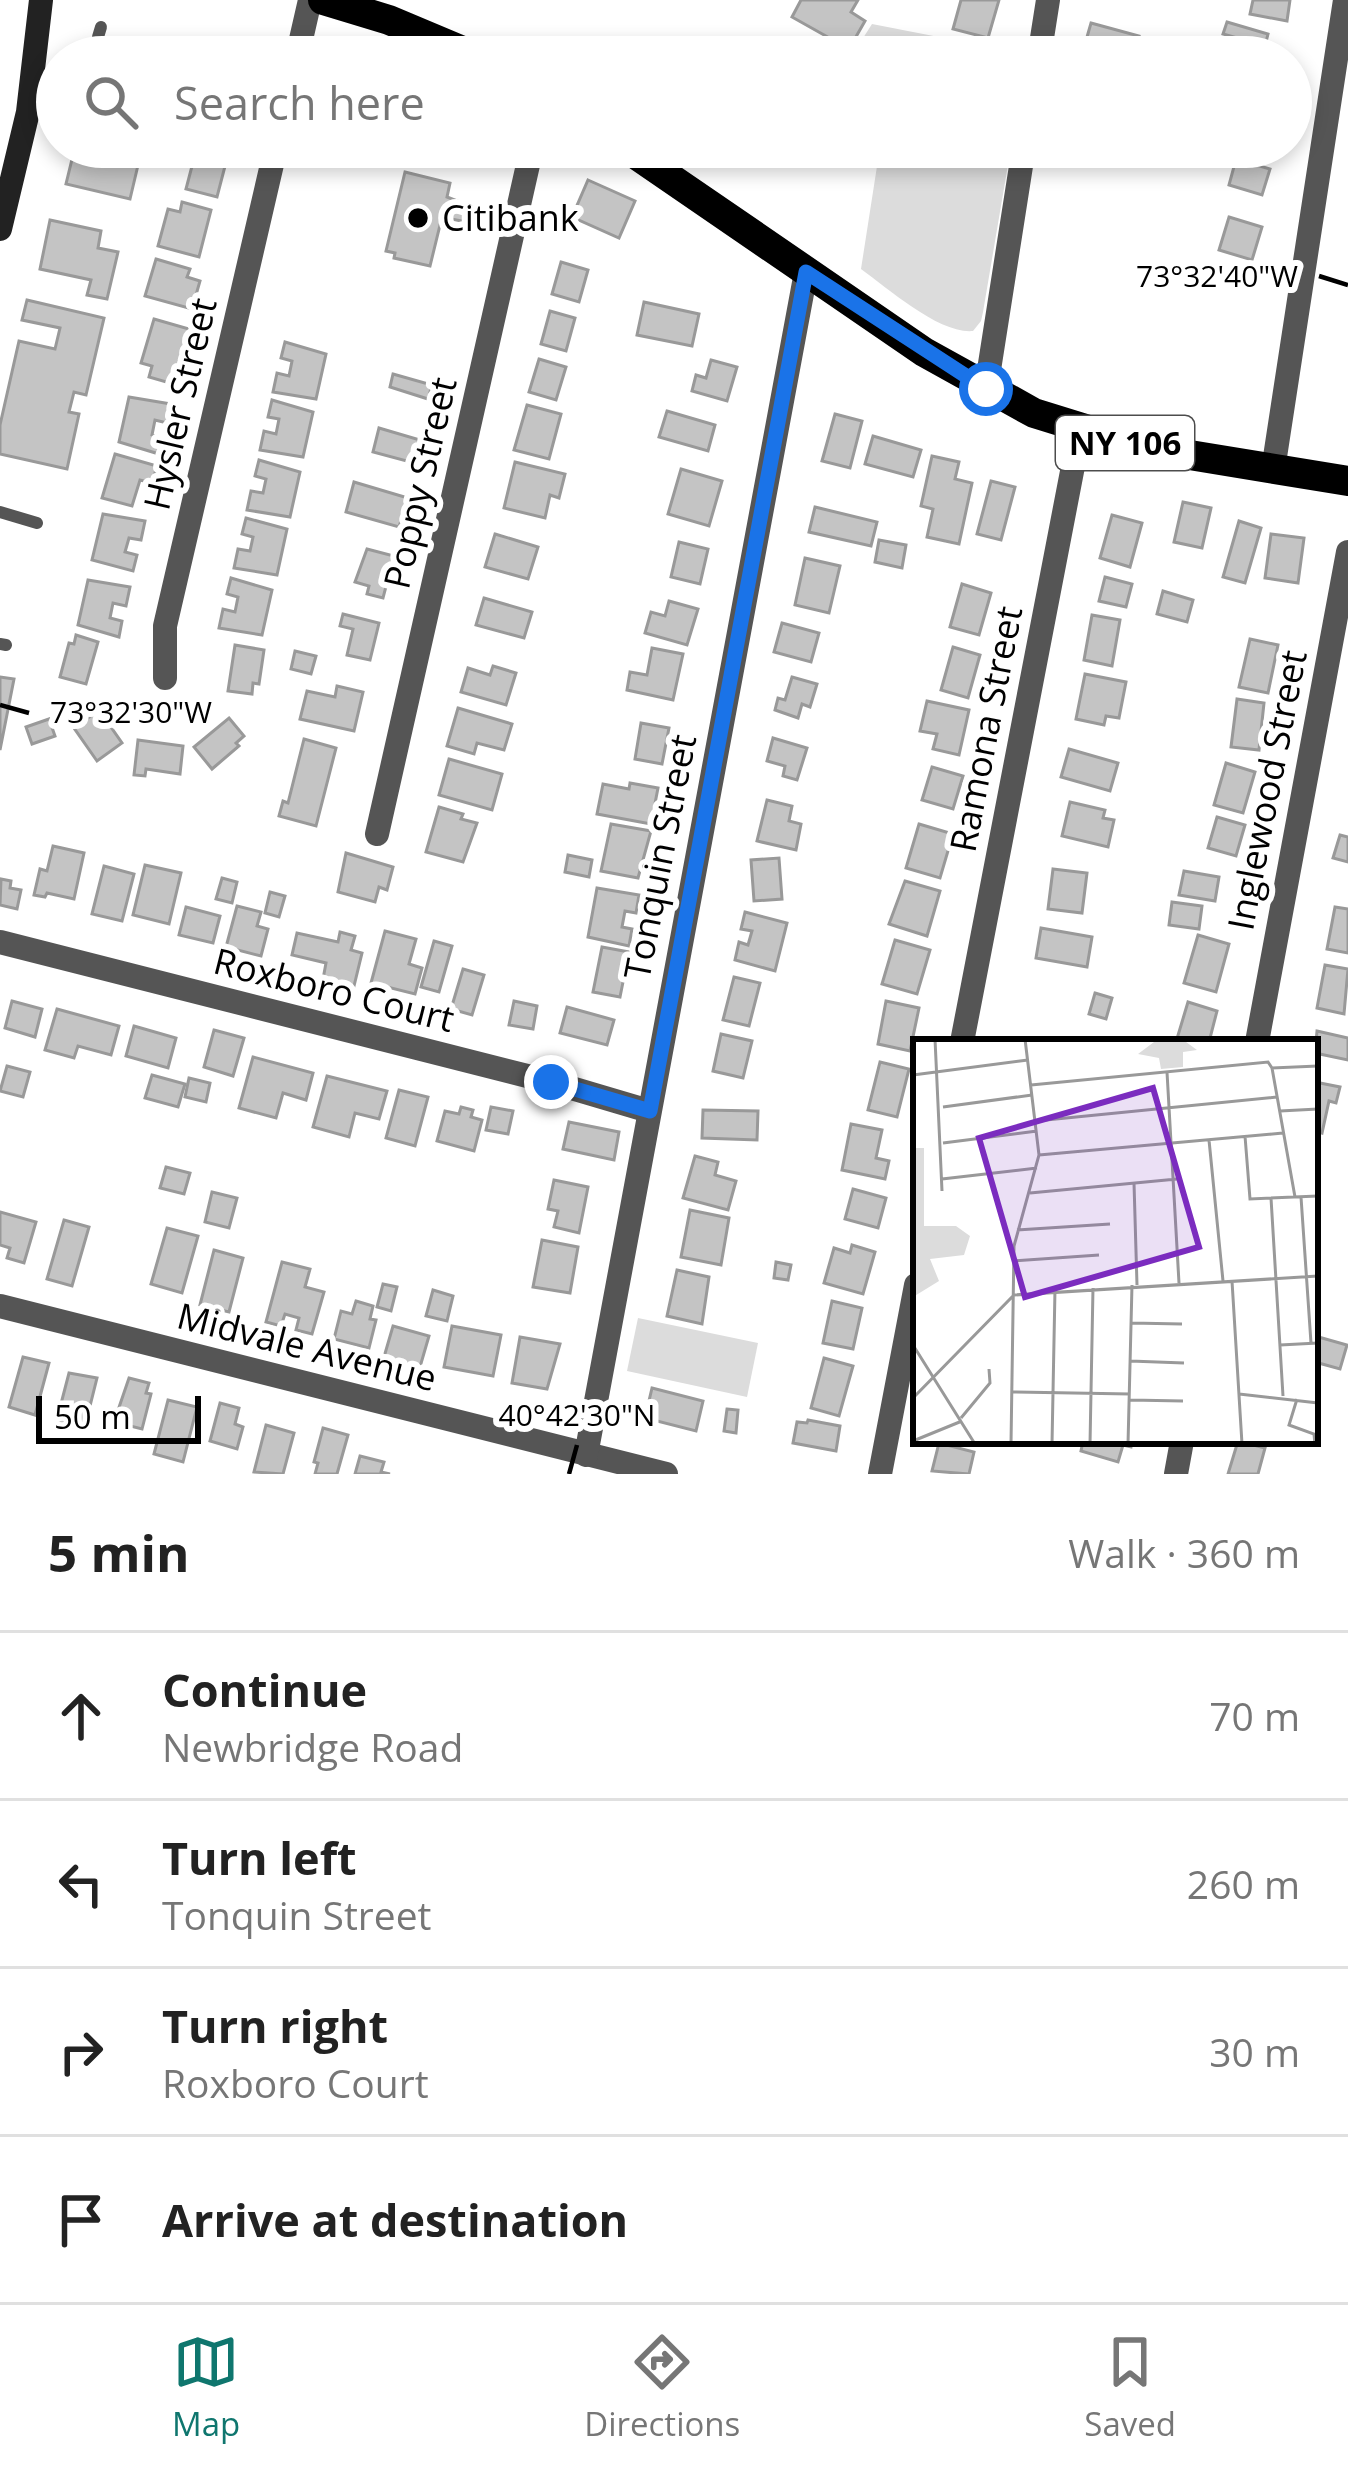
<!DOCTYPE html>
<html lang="en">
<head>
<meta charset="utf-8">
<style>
	:root { --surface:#fff; --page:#f6f6f6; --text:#222; --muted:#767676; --line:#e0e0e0; --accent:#0f766e }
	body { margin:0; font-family:"Open Sans",sans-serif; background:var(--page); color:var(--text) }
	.scale { position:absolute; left:36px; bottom:30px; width:165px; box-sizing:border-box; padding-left:12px; border:6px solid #000; border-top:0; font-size:33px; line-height:42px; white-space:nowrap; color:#000; -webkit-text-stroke:9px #fff; paint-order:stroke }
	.stop { position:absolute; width:36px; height:36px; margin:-27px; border:9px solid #1a73e8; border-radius:50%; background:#fff }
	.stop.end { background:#1a73e8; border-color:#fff; box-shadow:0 3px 12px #0008 }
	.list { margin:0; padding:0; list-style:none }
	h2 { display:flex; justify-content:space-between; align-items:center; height:156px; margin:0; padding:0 48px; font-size:51px }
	h2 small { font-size:39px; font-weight:400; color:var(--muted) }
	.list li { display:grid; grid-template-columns:78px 1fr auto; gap:36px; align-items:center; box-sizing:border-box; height:168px; padding:0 48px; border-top:3px solid var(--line) }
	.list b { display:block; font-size:45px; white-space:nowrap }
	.list p { margin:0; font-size:39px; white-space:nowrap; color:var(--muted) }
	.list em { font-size:39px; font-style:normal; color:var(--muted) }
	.icon { flex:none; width:66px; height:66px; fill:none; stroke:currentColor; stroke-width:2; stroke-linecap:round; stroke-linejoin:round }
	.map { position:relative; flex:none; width:1348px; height:1474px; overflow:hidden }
	.search { position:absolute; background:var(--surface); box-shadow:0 6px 18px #0003; left:36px; right:36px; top:36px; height:132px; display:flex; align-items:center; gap:30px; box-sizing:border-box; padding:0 42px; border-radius:66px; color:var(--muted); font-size:45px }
	.sheet { height:828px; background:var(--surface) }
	nav { display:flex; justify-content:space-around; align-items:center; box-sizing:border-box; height:168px; border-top:3px solid var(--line); background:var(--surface); font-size:33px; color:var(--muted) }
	nav a { display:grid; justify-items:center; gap:6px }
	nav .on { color:var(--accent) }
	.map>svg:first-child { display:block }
	.green { fill:#dcdcdc }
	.building { fill:#c4c4c4; stroke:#999; stroke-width:3 }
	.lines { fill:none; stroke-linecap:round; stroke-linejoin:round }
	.lane { stroke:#555; stroke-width:12 }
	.street { stroke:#555; stroke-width:24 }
	.secondary { stroke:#222; stroke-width:24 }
	.primary { stroke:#000; stroke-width:30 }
	.route { stroke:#1a73e8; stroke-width:15 }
	.ticks { fill:none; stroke:#000; stroke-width:4.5 }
	.poi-dot { fill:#000; stroke:#fff; stroke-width:4.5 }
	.labels { text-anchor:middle; stroke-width:12; stroke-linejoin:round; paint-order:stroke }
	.shield { fill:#fff; stroke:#4c4c4c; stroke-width:3 }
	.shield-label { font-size:33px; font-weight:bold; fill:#000 }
	.poi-label { font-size:36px; fill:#000; stroke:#fff; text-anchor:start }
	.street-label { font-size:36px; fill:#000; stroke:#fff }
	.inset-road { fill:none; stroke:#999; stroke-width:3 }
	.view { fill:#7b2cbf; fill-opacity:0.15; stroke:#7b2cbf; stroke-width:6 }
	.inset-edge { fill:none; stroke:#000; stroke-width:6 }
	.ticks-label { font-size:30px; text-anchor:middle; fill:#000; stroke:#fff; stroke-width:12; stroke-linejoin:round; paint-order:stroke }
</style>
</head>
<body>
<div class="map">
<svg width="1348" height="1474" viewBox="0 0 1348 1474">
	<rect width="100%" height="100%" fill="#fff"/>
	<g class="green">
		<polygon points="872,24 1026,54 1026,57 851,57"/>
		<path d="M880,147h131l-28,165 -2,9 -8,10c-34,3 -84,-42 -112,-62z"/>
		<polygon points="638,1318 758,1343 747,1397 627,1371"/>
	</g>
	<g class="building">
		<polygon points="801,0 858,0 851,12 865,21 849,49 792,17"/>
		<polygon points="961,0 999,0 988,38 953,29"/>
		<polygon points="1253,0 1290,0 1287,21 1250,14"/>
		<polygon points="1227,22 1268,34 1265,46 1223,34"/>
		<polygon points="1091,23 1139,36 1133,57 1085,44"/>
		<polygon points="1197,45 1227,54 1226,57 1194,57"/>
		<polygon points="75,147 139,161 130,199 66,184"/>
		<polygon points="197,147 230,147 217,197 186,189"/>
		<polygon points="1236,159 1270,169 1262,195 1229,185"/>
		<polygon points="405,172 450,183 447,197 475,208 471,223 442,217 430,266 394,258 395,253 386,251"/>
		<polygon points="588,180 635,201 619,238 572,217"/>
		<polygon points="182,202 211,210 199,257 158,246 168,209 180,212"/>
		<polygon points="1229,217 1262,227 1252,260 1219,250"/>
		<polygon points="50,220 101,231 98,248 118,252 107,299 87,295 91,280 40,269"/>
		<polygon points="156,259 190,269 187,277 200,281 192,309 145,296"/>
		<polygon points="561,262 588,270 579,302 552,294"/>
		<polygon points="27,300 104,318 86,395 74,392 69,412 79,414 67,469 0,454 0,425 19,341 55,349 60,328 22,320"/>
		<polygon points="644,302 699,314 692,346 637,335"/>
		<polygon points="550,311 575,318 566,351 541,344"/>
		<polygon points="154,319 189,329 173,384 149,377 152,366 141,363"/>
		<polygon points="285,342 326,354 316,399 273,392 277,373 289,376 292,361 281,358"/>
		<polygon points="539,359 566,367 556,400 529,392"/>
		<polygon points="711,360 737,367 727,401 692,391 696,375 706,378"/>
		<polygon points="393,374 432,385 428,399 390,387"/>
		<polygon points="129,397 171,404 167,423 155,420 152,435 163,438 159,454 119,442"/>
		<polygon points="272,400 313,412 303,457 260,450 264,431 276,434 279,419 268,417"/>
		<polygon points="527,405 561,414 549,459 514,450"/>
		<polygon points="667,411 715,425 708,451 659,437"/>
		<polygon points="835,414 862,421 850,468 822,461"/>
		<polygon points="379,428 420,440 414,463 373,452"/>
		<polygon points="873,436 921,450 913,477 865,464"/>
		<polygon points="115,454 157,466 152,483 140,480 132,506 102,498"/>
		<polygon points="932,456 959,462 955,479 972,483 959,544 927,537 933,509 921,506"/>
		<polygon points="259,460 300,472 290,517 247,510 251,491 263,493 266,479 255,476"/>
		<polygon points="515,462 565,474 559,498 550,495 545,518 504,508"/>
		<polygon points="681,469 722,481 709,526 668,514"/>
		<polygon points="991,481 1015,487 1001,540 977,534"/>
		<polygon points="354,482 408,498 399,527 346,512"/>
		<polygon points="1183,502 1211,508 1202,548 1174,542"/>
		<polygon points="815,507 877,522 871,546 809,532"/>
		<polygon points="103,514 145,521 141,540 129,538 125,552 137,555 133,571 92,560"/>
		<polygon points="1112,515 1142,523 1130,567 1100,558"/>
		<polygon points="246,518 287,529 277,575 234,568 238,549 250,551 253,537 242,534"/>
		<polygon points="1239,521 1261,528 1245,583 1223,577"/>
		<polygon points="495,534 538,547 528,579 485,567"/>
		<polygon points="1271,534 1304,538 1298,583 1265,578"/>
		<polygon points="879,540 906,545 902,568 875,562"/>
		<polygon points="679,542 708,549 700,584 671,577"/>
		<polygon points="367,549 394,556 383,598 367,594 369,586 355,582"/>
		<polygon points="805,558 840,566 829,613 795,605"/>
		<polygon points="1105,577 1132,584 1126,607 1099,601"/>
		<polygon points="231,578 272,590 262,635 219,628 223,609 235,612 238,597 227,594"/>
		<polygon points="88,580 130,587 126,606 113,603 110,618 122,621 119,637 78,625"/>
		<polygon points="962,584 991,593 979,635 950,627"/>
		<polygon points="1163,591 1193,600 1187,622 1157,614"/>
		<polygon points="484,598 532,612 524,638 476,625"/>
		<polygon points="669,601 698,609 687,645 645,633 651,612 665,616"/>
		<polygon points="343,614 379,623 370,660 347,655 353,629 340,626"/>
		<polygon points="1092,615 1120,620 1112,666 1084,660"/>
		<polygon points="782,623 819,633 811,662 774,652"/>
		<polygon points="76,635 98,642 86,684 60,677 69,643 74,644"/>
		<polygon points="1250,639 1278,645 1268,693 1239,687"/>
		<polygon points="235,645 264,650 259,684 253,683 252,694 228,691"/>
		<polygon points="953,647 980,655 968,698 941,690"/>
		<polygon points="652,648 683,654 673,700 627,690 630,672 647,675"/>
		<polygon points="295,651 316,656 311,674 291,669"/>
		<polygon points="493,666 516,673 506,705 461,692 468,668 490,675"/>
		<polygon points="1085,674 1126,682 1119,718 1106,716 1104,725 1076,719"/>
		<polygon points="0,677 14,679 0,750"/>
		<polygon points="792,677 817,684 810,707 802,704 798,718 775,710 778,698 785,700"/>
		<polygon points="337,686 363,692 354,731 300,719 307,691 335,697"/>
		<polygon points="1237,699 1264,703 1259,750 1231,747"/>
		<polygon points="927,701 969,710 959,755 933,749 937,734 920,731"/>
		<polygon points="458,708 512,724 504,750 477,743 474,754 447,746"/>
		<polygon points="99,710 122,743 97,761 74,728"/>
		<polygon points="229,718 244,736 236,743 239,746 212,769 194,747"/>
		<polygon points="49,719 55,736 32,744 26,727"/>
		<polygon points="641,723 669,728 662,764 635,759"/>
		<polygon points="773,738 807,748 797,780 783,776 785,766 767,761"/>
		<polygon points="304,739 336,748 316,826 279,816 283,801 288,803"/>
		<polygon points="138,740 183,746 180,774 146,769 145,776 134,775"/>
		<polygon points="1069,749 1118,763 1110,791 1061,777"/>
		<polygon points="449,759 502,774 492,810 439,795"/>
		<polygon points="1226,763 1255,772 1243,813 1214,805"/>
		<polygon points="932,767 963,776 953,809 922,800"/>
		<polygon points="630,783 658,788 651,824 597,814 603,784 629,789"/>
		<polygon points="767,800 792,806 789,821 801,824 796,850 757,841"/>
		<polygon points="1070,802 1105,810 1103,818 1114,820 1108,847 1062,836"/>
		<polygon points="439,807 463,814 461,819 477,823 463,862 426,852"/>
		<polygon points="1217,817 1245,825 1236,856 1208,848"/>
		<polygon points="611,824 651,831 638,878 601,871"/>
		<polygon points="919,824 953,834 940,878 906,868"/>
		<polygon points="1340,835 1348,837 1348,862 1333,858"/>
		<polygon points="53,846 84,853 74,899 47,893 45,897 34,895 40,869 47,871"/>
		<polygon points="346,853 393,867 387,890 379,887 375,902 338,892"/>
		<polygon points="568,855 592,860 589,877 565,872"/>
		<polygon points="779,858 782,899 754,901 751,860"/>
		<polygon points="145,865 181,873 169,924 133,915"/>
		<polygon points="104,866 134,874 122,921 92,914"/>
		<polygon points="1053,869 1087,873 1082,913 1048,909"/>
		<polygon points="1184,871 1219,877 1215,901 1179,895"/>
		<polygon points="222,878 237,882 232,903 216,899"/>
		<polygon points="1,879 11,881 10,888 21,890 17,909 0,905"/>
		<polygon points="905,881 940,891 927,936 889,924"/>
		<polygon points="597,888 639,895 636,913 625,911 622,927 632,929 629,946 588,937"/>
		<polygon points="270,892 285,896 279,917 265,913"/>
		<polygon points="1172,902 1202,906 1199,929 1169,925"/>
		<polygon points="237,906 261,912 257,926 268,929 261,956 226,947"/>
		<polygon points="186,907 220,916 213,943 179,935"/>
		<polygon points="1335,907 1348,909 1348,953 1327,949"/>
		<polygon points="745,912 787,923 775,971 735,960 739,942 748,945 752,931 741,929"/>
		<polygon points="1041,928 1092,937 1087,967 1036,958"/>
		<polygon points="385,931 416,939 409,964 422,968 415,994 371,983"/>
		<polygon points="340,932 355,936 351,950 362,953 354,986 323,979 326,963 292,955 297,933 338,942"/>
		<polygon points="1198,935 1229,944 1216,992 1184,983"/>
		<polygon points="895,940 930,950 917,994 882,984"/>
		<polygon points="434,941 452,946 439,992 421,987"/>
		<polygon points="602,947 629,952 620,997 593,992"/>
		<polygon points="1325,965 1348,969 1344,1014 1317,1008"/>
		<polygon points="463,969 484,975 472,1015 451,1009"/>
		<polygon points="734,977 760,983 749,1026 723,1020"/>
		<polygon points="1095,993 1112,998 1106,1019 1089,1014"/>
		<polygon points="12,1001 42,1009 35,1037 5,1028"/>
		<polygon points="514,1001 537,1006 533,1029 509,1025"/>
		<polygon points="886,1001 919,1008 910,1051 878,1044"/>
		<polygon points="1188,1002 1217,1011 1209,1042 1176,1042"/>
		<polygon points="567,1007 614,1020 607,1045 560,1033"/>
		<polygon points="57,1009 119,1026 111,1055 78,1046 74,1058 45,1050"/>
		<polygon points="134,1026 176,1038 168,1068 126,1056"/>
		<polygon points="214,1030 244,1038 233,1076 204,1067"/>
		<polygon points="1317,1031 1348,1038 1348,1060 1315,1053"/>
		<polygon points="721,1034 752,1041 743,1078 713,1071"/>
		<polygon points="253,1057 313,1073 306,1100 283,1093 276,1118 239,1108"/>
		<polygon points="880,1062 909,1069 897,1117 868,1110"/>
		<polygon points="7,1066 30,1072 23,1097 0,1091"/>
		<polygon points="152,1075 185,1084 178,1107 145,1098"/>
		<polygon points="327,1076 387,1091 379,1119 355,1113 349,1137 313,1127"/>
		<polygon points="189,1078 210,1083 206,1102 185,1097"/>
		<polygon points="1315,1082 1340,1087 1336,1103 1329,1101 1322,1133 1315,1131"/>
		<polygon points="399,1090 428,1097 415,1146 386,1138"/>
		<polygon points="461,1107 473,1110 471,1117 482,1120 474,1151 437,1141 445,1111 459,1114"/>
		<polygon points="491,1107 513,1111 508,1134 486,1130"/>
		<polygon points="703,1110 758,1111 757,1140 702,1138"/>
		<polygon points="569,1122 619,1132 614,1160 563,1149"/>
		<polygon points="851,1124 882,1130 876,1158 889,1161 885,1179 842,1170"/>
		<polygon points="695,1156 718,1162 715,1175 736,1181 728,1210 683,1198"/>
		<polygon points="166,1167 190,1173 184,1194 160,1188"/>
		<polygon points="554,1180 588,1187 579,1233 554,1227 558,1211 548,1209"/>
		<polygon points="853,1189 886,1198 878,1228 845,1219"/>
		<polygon points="212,1192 237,1198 229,1228 205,1222"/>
		<polygon points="690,1210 729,1218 721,1265 681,1257"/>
		<polygon points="0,1212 36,1222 24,1263 7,1258 10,1248 0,1245"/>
		<polygon points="64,1220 89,1227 72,1286 47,1279"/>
		<polygon points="167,1228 198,1236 182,1293 151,1284"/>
		<polygon points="542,1240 578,1247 570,1293 533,1287"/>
		<polygon points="852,1245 875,1252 863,1294 824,1283 834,1248 850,1253"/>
		<polygon points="214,1250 243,1258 229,1312 200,1305"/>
		<polygon points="282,1262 310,1269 305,1287 324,1292 312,1334 296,1330 299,1318 285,1314 281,1326 266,1322"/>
		<polygon points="776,1262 791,1265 788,1280 774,1278"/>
		<polygon points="677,1270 709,1277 702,1324 667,1316"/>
		<polygon points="383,1284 397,1287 391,1311 377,1307"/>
		<polygon points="433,1290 453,1296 447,1321 426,1316"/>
		<polygon points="356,1301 373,1306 370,1319 376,1320 369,1348 334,1339 341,1311 352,1314"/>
		<polygon points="832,1301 862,1308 853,1349 823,1343"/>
		<polygon points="393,1326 429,1336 420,1367 384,1357"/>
		<polygon points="452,1326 501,1335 493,1376 444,1367"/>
		<polygon points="1315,1336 1347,1345 1340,1369 1315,1362"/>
		<polygon points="520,1337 560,1344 547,1389 512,1383"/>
		<polygon points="23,1357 49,1363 35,1415 9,1407"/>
		<polygon points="824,1358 853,1366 839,1416 811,1408"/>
		<polygon points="69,1373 97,1378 84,1430 56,1423"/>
		<polygon points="129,1378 149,1383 146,1393 151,1394 142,1429 114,1422"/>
		<polygon points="652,1388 703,1401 696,1431 645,1418"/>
		<polygon points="168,1400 197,1407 183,1462 154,1454"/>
		<polygon points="220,1403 239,1408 235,1424 243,1427 237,1449 210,1441"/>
		<polygon points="727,1409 738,1410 736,1433 724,1431"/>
		<polygon points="808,1420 840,1426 836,1451 793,1443 797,1422 807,1423"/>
		<polygon points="266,1425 294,1433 283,1474 254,1472"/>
		<polygon points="323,1428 348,1435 337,1474 315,1474 318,1463 314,1462"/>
		<polygon points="1083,1441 1132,1441 1131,1447 1123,1445 1118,1462 1081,1451"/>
		<polygon points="1238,1441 1265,1448 1258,1474 1228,1474"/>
		<polygon points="939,1443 974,1452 969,1474 932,1471"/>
		<polygon points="360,1456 384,1462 381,1472 390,1474 355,1474"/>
	</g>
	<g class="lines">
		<g class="lane">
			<polyline points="98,37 101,27"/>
			<polyline points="129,45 138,48"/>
			<polyline points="0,512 37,523"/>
			<polyline points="0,644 6,645"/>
		</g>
		<g class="street">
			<polyline points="297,57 310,0"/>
			<polyline points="1039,57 1048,0"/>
			<polyline points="986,389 1024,147"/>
			<polyline points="1273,470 1345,0"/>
			<polyline points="165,678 165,626 276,147"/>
			<polyline points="377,834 532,147"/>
			<polyline points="0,942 551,1082 649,1111"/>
			<polyline points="962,1042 1080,430"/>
			<polyline points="1257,1042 1348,552"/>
			<polyline points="0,1306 666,1474"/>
			<polyline points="586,1455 806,272"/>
			<polyline points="880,1474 916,1285"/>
			<polyline points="1176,1474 1182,1441"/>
		</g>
		<polyline class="secondary" points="0,229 28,112 41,0"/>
		<g class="primary">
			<polyline points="323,0 389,20 477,57"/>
			<polyline points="625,147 924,352 1034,413 1147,448 1348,481"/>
		</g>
	</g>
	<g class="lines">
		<polyline class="route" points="551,1082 650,1111 806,272 986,389"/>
	</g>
	<path class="ticks" d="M1319,276l29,9M0,705l29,8M569,1474l8,-29"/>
	<circle class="poi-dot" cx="418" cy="218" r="12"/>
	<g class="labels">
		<rect class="shield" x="1056" y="416" width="138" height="54" rx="9"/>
		<g class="shield-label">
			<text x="1125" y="455">NY 106</text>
		</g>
		<g class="poi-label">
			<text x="442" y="231">Citibank</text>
		</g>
		<g class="street-label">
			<text transform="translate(180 404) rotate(-77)" y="13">Hysler Street</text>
			<text transform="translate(420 483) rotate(-77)" y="13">Poppy Street</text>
			<text transform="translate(986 729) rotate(-79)" y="13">Ramona Street</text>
			<text transform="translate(1267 790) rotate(-79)" y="13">Inglewood Street</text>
			<text transform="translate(660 857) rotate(-79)" y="13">Tonquin Street</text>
			<text transform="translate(334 990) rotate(14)" y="13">Roxboro Court</text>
			<text transform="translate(307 1347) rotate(14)" y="13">Midvale Avenue</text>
		</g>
	</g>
	<g transform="translate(913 1039)">
		<rect width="405" height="405" fill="#fff"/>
		<path d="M245,0h24l15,11 -14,2v15l-22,2 -2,-11 -21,-4zM0,109h11v78h32l14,10 -6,19 -34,4 9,22 -26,16z" fill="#dcdcdc"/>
		<path class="inset-road" d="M22,0l7,152M164,0h55M359,29l23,129M254,33l12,211M0,36l115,-15M118,46l237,-23 4,6 46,-2M30,68l89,-12M367,72l38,-2M123,82l241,-24M332,97l5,63 68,-3M296,101l14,141M30,104l94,-12M126,116l244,-22M29,140l95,-11M221,144l3,102M117,154l147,-14M388,158l10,146M358,159l12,198M104,191l93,-6M101,222l85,-6M319,242l10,163M218,284l51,1M0,306l62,99M367,306l38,-2M217,322l54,2M99,353l118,2M326,355l79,9M0,359l101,-103 304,-19M384,360l-8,26 25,9 1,10M217,361l53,1M48,379l29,-35 -1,-14M0,402l49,-20M98,405l3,-198 25,-91 -14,-116M139,405l3,-155M177,405l3,-156M215,405l4,-159"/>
		<path class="view" d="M240,49l46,159 -174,50 -46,-159z"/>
		<rect width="405" height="405" class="inset-edge"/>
	</g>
	<g class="ticks-label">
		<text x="1217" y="287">73°32'40"W</text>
		<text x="131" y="723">73°32'30"W</text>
		<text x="577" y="1426">40°42'30"N</text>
	</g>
</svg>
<div class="scale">50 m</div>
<div class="stop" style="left:986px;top:389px"></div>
<div class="stop end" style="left:551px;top:1082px"></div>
<div class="search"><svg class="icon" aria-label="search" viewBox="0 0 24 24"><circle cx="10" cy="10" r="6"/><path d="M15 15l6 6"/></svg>Search here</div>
</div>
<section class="sheet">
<h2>5 min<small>Walk · 360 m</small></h2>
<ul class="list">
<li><svg class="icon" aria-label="ahead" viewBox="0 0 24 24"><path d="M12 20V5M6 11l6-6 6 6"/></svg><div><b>Continue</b><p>Newbridge Road</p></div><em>70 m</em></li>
<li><svg class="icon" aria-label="left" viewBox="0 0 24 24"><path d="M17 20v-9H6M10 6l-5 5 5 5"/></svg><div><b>Turn left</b><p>Tonquin Street</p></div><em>260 m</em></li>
<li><svg class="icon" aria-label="right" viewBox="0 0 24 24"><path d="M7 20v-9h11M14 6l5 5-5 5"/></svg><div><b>Turn right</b><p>Roxboro Court</p></div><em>30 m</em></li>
<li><svg class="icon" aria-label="arrive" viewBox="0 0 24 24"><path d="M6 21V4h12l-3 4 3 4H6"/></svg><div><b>Arrive at destination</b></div></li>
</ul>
</section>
<nav>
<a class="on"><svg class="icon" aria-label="map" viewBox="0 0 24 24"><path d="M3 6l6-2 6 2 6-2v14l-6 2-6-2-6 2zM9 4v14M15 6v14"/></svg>Map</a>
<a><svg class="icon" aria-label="directions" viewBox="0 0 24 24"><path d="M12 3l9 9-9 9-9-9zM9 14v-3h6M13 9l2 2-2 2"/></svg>Directions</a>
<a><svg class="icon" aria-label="saved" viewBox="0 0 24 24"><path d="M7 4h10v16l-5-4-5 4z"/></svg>Saved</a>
</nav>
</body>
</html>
